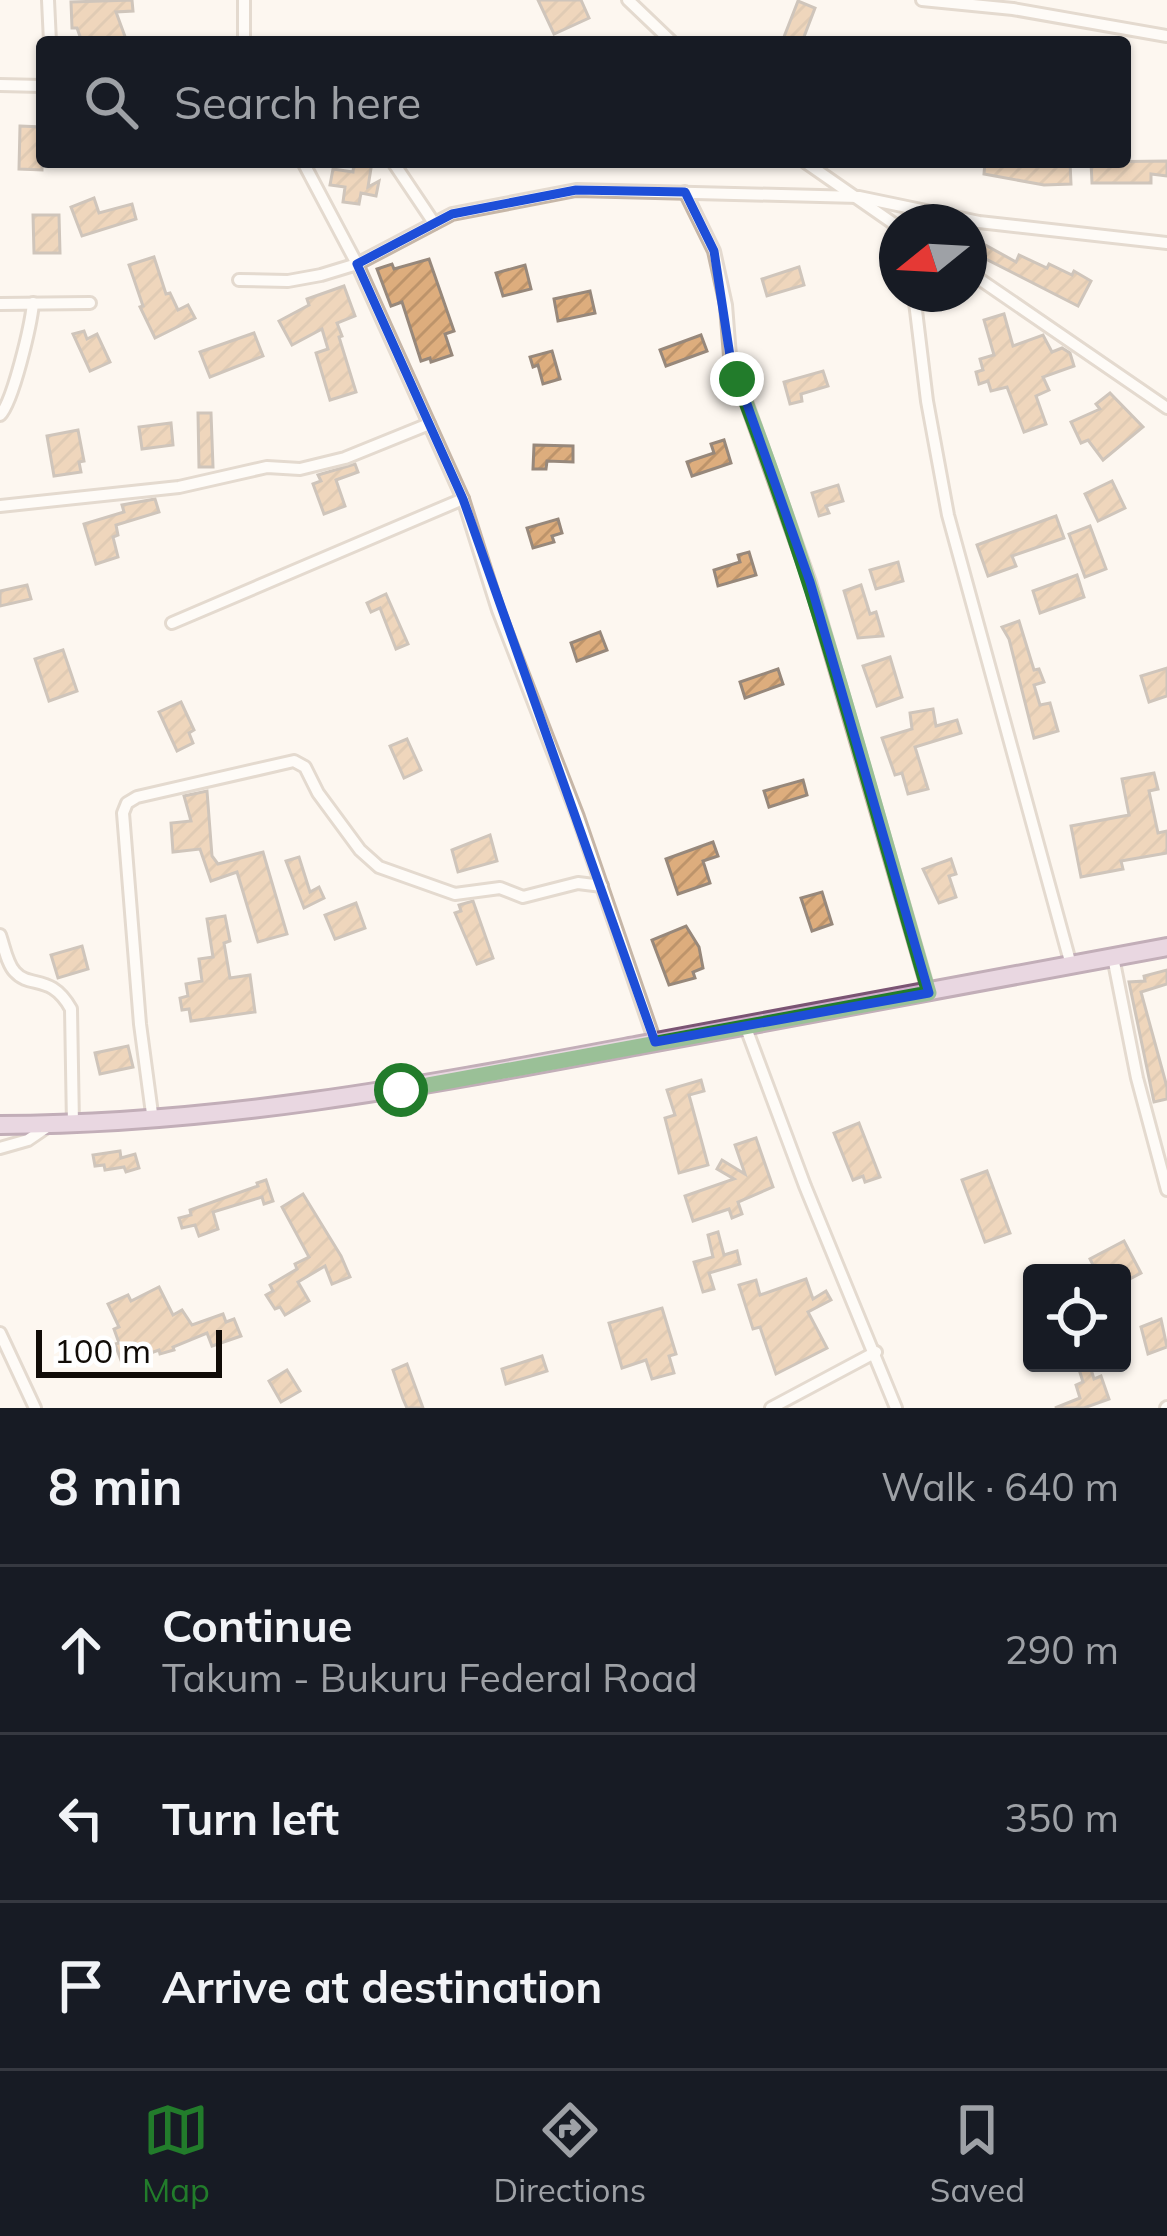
<!DOCTYPE html>
<html lang="en">
<head>
<meta charset="utf-8">
<style>
	:root { --surface:#171b24; --page:#242831; --text:#f1f3f6; --muted:#9ea1a6; --line:#363941; --accent:#227c2b }
	body { margin:0; font-family:Mulish,sans-serif; background:var(--page); color:var(--text) }
	.controls { position:absolute; right:36px; bottom:36px; display:grid; overflow:hidden; border-radius:12px; box-shadow:0 3px 9px #0004 }
	.controls button { width:108px; height:108px; display:grid; place-items:center; padding:0; border:0; border-bottom:3px solid var(--line); background:var(--surface); color:var(--text); font:60px sans-serif }
	.compass { position:absolute; left:879px; top:204px; width:108px; height:108px; border-radius:50%; background:var(--surface); box-shadow:0 3px 9px #0004; rotate:252deg }
	.scale { position:absolute; left:36px; bottom:30px; width:186px; box-sizing:border-box; padding-left:12px; border:6px solid #110c07; border-top:0; font-size:33px; line-height:42px; white-space:nowrap; color:#110c07; -webkit-text-stroke:9px #fff; paint-order:stroke }
	.stop { position:absolute; width:36px; height:36px; margin:-27px; border:9px solid #227c2b; border-radius:50%; background:#fff }
	.stop.end { background:#227c2b; border-color:#fff; box-shadow:0 3px 12px #0008 }
	.list { margin:0; padding:0; list-style:none }
	h2 { display:flex; justify-content:space-between; align-items:center; height:156px; margin:0; padding:0 48px; font-size:51px }
	h2 small { font-size:39px; font-weight:400; color:var(--muted) }
	.list li { display:grid; grid-template-columns:78px 1fr auto; gap:36px; align-items:center; box-sizing:border-box; height:168px; padding:0 48px; border-top:3px solid var(--line) }
	.list b { display:block; font-size:45px; white-space:nowrap }
	.list p { margin:0; font-size:39px; white-space:nowrap; color:var(--muted) }
	.list em { font-size:39px; font-style:normal; color:var(--muted) }
	.icon { flex:none; width:66px; height:66px; fill:none; stroke:currentColor; stroke-width:2; stroke-linecap:round; stroke-linejoin:round }
	.map { position:relative; flex:none; width:1167px; height:1408px; overflow:hidden }
	.search { position:absolute; background:var(--surface); box-shadow:0 3px 9px #0004; left:36px; right:36px; top:36px; height:132px; display:flex; align-items:center; gap:30px; box-sizing:border-box; padding:0 42px; border-radius:12px; color:var(--muted); font-size:45px }
	.sheet { height:660px; background:var(--surface) }
	nav { display:flex; justify-content:space-around; align-items:center; box-sizing:border-box; height:168px; border-top:3px solid var(--line); background:var(--surface); font-size:33px; color:var(--muted) }
	nav a { display:grid; justify-items:center; gap:6px }
	nav .on { color:var(--accent) }
	.map>svg:first-child { display:block }
	.building { fill:url(#building-hatch); stroke:#97887b; stroke-width:3 }
	.lines { fill:none; stroke-linecap:round; stroke-linejoin:round }
	.minor-casing { stroke:#c6b6a7; stroke-width:16 }
	.primary-casing { stroke:#7a5473; stroke-width:22 }
	.minor { stroke:#fff; stroke-width:10 }
	.primary { stroke:#d1afce; stroke-width:16 }
	.route { stroke:#227c2b; stroke-width:15 }
	.marked { fill:none; stroke:#1d4ed8; stroke-width:9; stroke-linejoin:round }
</style>
</head>
<body>
<div class="map">
<svg width="1167" height="1408" viewBox="0 0 1167 1408">
	<defs>
		<pattern id="building-hatch" width="6" height="6" patternUnits="userSpaceOnUse" patternTransform="scale(3)"><rect width="6" height="6" fill="#ddad7d"/><path d="M-1 1l2-2M0 6l6-6M5 7l2-2" fill="none" stroke="#bd946b"/></pattern>
	</defs>
	<rect width="100%" height="100%" fill="#fdf7f0"/>
	<g class="building">
		<polygon points="132,0 133,11 116,12 127,42 82,42 77,28 72,28 71,2"/>
		<polygon points="538,0 581,0 589,18 554,34"/>
		<polygon points="798,1 815,8 802,42 782,42"/>
		<polygon points="20,126 42,127 42,170 19,169"/>
		<polygon points="1167,161 1167,176 1151,174 1151,183 1092,183 1091,162"/>
		<polygon points="354,162 372,162 368,187 379,181 376,196 361,193 359,204 343,202 345,187 330,185 333,169 353,172"/>
		<polygon points="985,162 1070,162 1071,184 1044,185 984,174"/>
		<polygon points="94,198 99,213 132,204 136,219 82,236 71,207"/>
		<polygon points="33,215 59,215 60,253 34,253"/>
		<polygon points="980,242 1016,262 1019,255 1047,268 1049,264 1072,275 1074,271 1091,281 1078,306 974,253"/>
		<polygon points="154,257 166,294 170,293 178,310 188,305 195,318 155,338 140,307 143,306 129,265"/>
		<polygon points="429,259 454,331 445,334 452,355 431,362 430,358 421,361 402,302 391,306 377,269 392,264 394,269"/>
		<polygon points="525,265 531,289 503,296 496,273"/>
		<polygon points="799,267 804,285 767,296 762,279"/>
		<polygon points="344,286 355,316 337,323 342,336 339,337 356,392 330,400 316,353 328,349 322,329 292,345 279,321 309,305 307,299"/>
		<polygon points="590,291 595,313 558,321 554,299"/>
		<polygon points="1004,314 1013,346 1043,335 1052,352 1062,348 1070,353 1074,366 1043,377 1049,390 1036,396 1046,424 1024,432 1007,387 991,391 988,381 979,384 976,372 983,370 980,359 994,355 984,320"/>
		<polygon points="84,331 87,339 97,334 110,362 90,371 73,334"/>
		<polygon points="254,333 263,356 210,377 200,352"/>
		<polygon points="701,335 707,351 666,366 660,350"/>
		<polygon points="552,351 560,379 543,384 538,365 533,367 530,357"/>
		<polygon points="823,371 828,386 801,394 802,401 790,404 784,382"/>
		<polygon points="1110,393 1143,427 1103,460 1088,440 1081,443 1071,422 1100,409 1096,404"/>
		<polygon points="198,413 211,413 213,467 199,467"/>
		<polygon points="171,423 173,445 142,449 139,427"/>
		<polygon points="78,430 84,461 79,462 81,472 54,476 47,436"/>
		<polygon points="724,440 731,463 692,476 687,462 714,453 711,444"/>
		<polygon points="534,445 573,446 573,462 547,461 546,469 533,469"/>
		<polygon points="355,464 358,472 336,480 345,506 324,514 313,484 321,481 318,475"/>
		<polygon points="1112,481 1125,508 1098,521 1085,494"/>
		<polygon points="838,485 843,501 826,506 829,513 819,516 812,493"/>
		<polygon points="155,499 159,512 116,525 118,535 113,537 118,557 96,564 84,524 124,512 122,505"/>
		<polygon points="1056,516 1064,538 1012,556 1016,566 988,576 977,545"/>
		<polygon points="558,519 562,533 552,536 554,542 533,548 527,528"/>
		<polygon points="1090,526 1106,569 1085,577 1069,534"/>
		<polygon points="749,552 756,575 718,586 714,570 740,562 738,555"/>
		<polygon points="898,562 903,581 876,589 870,570"/>
		<polygon points="1077,575 1084,597 1040,613 1033,591"/>
		<polygon points="27,585 31,599 0,606 0,591"/>
		<polygon points="861,585 870,614 876,612 883,636 858,638 844,591"/>
		<polygon points="386,594 408,644 396,649 380,608 371,612 367,603"/>
		<polygon points="1019,621 1034,670 1039,669 1044,682 1034,685 1040,705 1050,703 1058,731 1034,738 1009,639 1002,627"/>
		<polygon points="600,632 607,650 577,661 571,643"/>
		<polygon points="63,650 77,691 49,701 35,659"/>
		<polygon points="890,657 902,697 877,706 863,666"/>
		<polygon points="1167,668 1167,696 1149,702 1141,676"/>
		<polygon points="778,669 783,684 745,698 740,682"/>
		<polygon points="181,702 194,730 189,733 193,743 177,751 159,712"/>
		<polygon points="933,709 936,726 957,720 961,733 915,747 928,789 908,794 902,773 895,775 882,738 912,729 910,713"/>
		<polygon points="407,739 421,770 404,778 390,746"/>
		<polygon points="1154,773 1158,789 1149,791 1158,833 1167,831 1167,853 1121,861 1123,869 1081,877 1071,826 1129,815 1122,779"/>
		<polygon points="803,780 807,795 769,807 764,791"/>
		<polygon points="207,791 212,856 218,864 263,852 287,934 258,942 237,872 211,881 200,849 173,852 171,823 191,821 184,796"/>
		<polygon points="490,835 497,861 458,872 452,850"/>
		<polygon points="713,842 718,856 703,861 710,883 678,894 666,859"/>
		<polygon points="299,857 310,892 319,887 324,898 304,908 286,861"/>
		<polygon points="951,859 956,874 949,876 956,897 939,903 923,869"/>
		<polygon points="822,892 832,924 812,931 801,898"/>
		<polygon points="473,901 493,958 477,964 455,913 461,911 459,905"/>
		<polygon points="356,903 365,928 335,939 325,915"/>
		<polygon points="225,916 230,941 224,943 230,978 250,975 255,1012 191,1021 189,1009 182,1010 180,998 188,996 186,984 202,981 199,959 213,957 207,919"/>
		<polygon points="686,926 699,947 703,968 693,972 695,978 669,985 652,940"/>
		<polygon points="82,946 88,969 58,978 51,955"/>
		<polygon points="1167,970 1167,984 1141,992 1167,1087 1167,1099 1154,1102 1129,982 1145,981 1144,976"/>
		<polygon points="128,1046 133,1067 100,1074 95,1053"/>
		<polygon points="701,1080 704,1091 689,1095 708,1165 679,1173 665,1118 675,1115 667,1090"/>
		<polygon points="859,1123 880,1177 865,1182 863,1176 853,1180 834,1133"/>
		<polygon points="756,1138 773,1187 738,1202 742,1214 732,1218 729,1209 693,1221 685,1196 734,1179 717,1169 722,1160 745,1174 735,1145"/>
		<polygon points="120,1151 121,1158 135,1154 139,1168 126,1172 124,1167 105,1170 104,1165 95,1166 93,1155"/>
		<polygon points="987,1171 1010,1233 985,1242 962,1180"/>
		<polygon points="266,1180 273,1201 264,1204 262,1197 213,1212 218,1229 199,1236 195,1225 182,1228 179,1218 191,1215 190,1210 258,1186 257,1183"/>
		<polygon points="303,1194 341,1256 350,1277 332,1284 325,1266 298,1282 309,1301 285,1315 280,1307 275,1309 266,1295 273,1291 270,1285 297,1269 295,1264 309,1257 282,1207"/>
		<polygon points="718,1232 724,1255 737,1251 740,1264 709,1273 714,1289 703,1292 694,1262 713,1257 708,1235"/>
		<polygon points="1124,1241 1141,1273 1122,1283 1122,1273 1097,1273 1090,1259"/>
		<polygon points="806,1279 813,1299 826,1291 831,1300 808,1312 827,1348 776,1374 760,1327 753,1329 739,1285 756,1280 760,1295"/>
		<polygon points="159,1287 173,1315 182,1310 192,1325 223,1314 226,1322 234,1319 241,1336 212,1346 207,1333 173,1347 174,1350 160,1354 159,1350 122,1363 115,1344 119,1343 114,1329 119,1327 108,1304 128,1295 131,1301"/>
		<polygon points="662,1308 676,1354 669,1356 674,1373 652,1379 646,1360 622,1368 609,1323"/>
		<polygon points="1161,1319 1167,1347 1148,1354 1141,1327"/>
		<polygon points="542,1356 547,1371 506,1384 502,1369"/>
		<polygon points="1077,1363 1089,1363 1094,1379 1101,1376 1109,1399 1084,1408 1055,1408 1080,1398 1076,1385 1083,1382"/>
		<polygon points="407,1364 423,1408 407,1408 403,1399 393,1370"/>
		<polygon points="287,1370 300,1391 281,1402 269,1381"/>
	</g>
	<g class="lines">
		<defs>
			<g id="minor">
				<polyline points="48,0 50,42"/>
				<polyline points="244,0 244,42"/>
				<polyline points="628,0 672,42"/>
				<polyline points="922,0 1013,9 1167,36"/>
				<polyline points="0,85 42,86"/>
				<polyline points="303,162 357,264 463,499 498,610 578,817 655,1042"/>
				<polyline points="393,162 434,223"/>
				<polyline points="805,162 897,226"/>
				<polyline points="685,192 714,251 726,305 730,356 810,582 929,993"/>
				<polyline points="969,272 1167,408"/>
				<polyline points="239,280 288,281 321,275 357,264 452,214 576,190 859,197 979,222 1167,243"/>
				<polyline points="914,294 927,401 948,515 1071,965"/>
				<polyline points="0,304 90,303"/>
				<path d="M0,415c13,-13 31,-90 33,-112"/>
				<polyline points="0,506 179,487 267,467 300,469 345,458 429,424"/>
				<polyline points="172,623 463,499"/>
				<path d="M0,935c4,11 7,29 15,37 15,17 36,1 56,37l2,116"/>
				<polyline points="1113,957 1137,1078 1167,1190"/>
				<polyline points="746,1028 805,1186 896,1408"/>
				<polyline points="153,1121 140,1024 123,813 127,803 137,797 294,761 305,767 318,793 360,850 379,867 455,894 500,888 523,897 578,883 602,886"/>
				<polyline points="0,1148 28,1140 50,1125"/>
				<polyline points="0,1333 35,1408"/>
				<polyline points="771,1408 876,1352"/>
				<polyline points="1166,1408 1167,1407"/>
			</g>
			<path id="primary" d="M0,1125c223,-1 421,-39 640,-80 175,-32 351,-64 527,-98"/>
		</defs>
		<use href="#minor" class="minor-casing"/>
		<use href="#primary" class="primary-casing"/>
		<use href="#minor" class="minor"/>
		<use href="#primary" class="primary"/>
	</g>
	<g class="lines">
		<path class="route" d="M401,1090l528,-97c-60,-206 -113,-414 -192,-614"/>
	</g>
	<path d="M0 0H1167V1408H0ZM576,190l109,2 29,59 16,105 80,226 119,411 -274,49 -192,-543 -106,-235 95,-50z" fill="#fdf7f0" fill-opacity=".55" fill-rule="evenodd"/>
	<path class="marked" d="M576,190l109,2 29,59 16,105 80,226 119,411 -274,49 -192,-543 -106,-235 95,-50z"/>
</svg>
<div class="controls">
<button><svg class="icon" aria-label="locate" viewBox="0 0 24 24"><circle cx="12" cy="12" r="6"/><path d="M12 2v4M12 18v4M2 12h4M18 12h4"/></svg></button>
</div>
<svg class="compass" viewBox="-18 -18 36 36"><path d="M0-13l5 13h-10z" fill="#e53935"/><path d="M0 13l5-13h-10z" fill="#9ea1a6"/></svg>
<div class="scale">100 m</div>
<div class="stop" style="left:401px;top:1090px"></div>
<div class="stop end" style="left:737px;top:379px"></div>
<div class="search"><svg class="icon" aria-label="search" viewBox="0 0 24 24"><circle cx="10" cy="10" r="6"/><path d="M15 15l6 6"/></svg>Search here</div>
</div>
<section class="sheet">
<h2>8 min<small>Walk · 640 m</small></h2>
<ul class="list">
<li><svg class="icon" aria-label="ahead" viewBox="0 0 24 24"><path d="M12 20V5M6 11l6-6 6 6"/></svg><div><b>Continue</b><p>Takum - Bukuru Federal Road</p></div><em>290 m</em></li>
<li><svg class="icon" aria-label="left" viewBox="0 0 24 24"><path d="M17 20v-9H6M10 6l-5 5 5 5"/></svg><div><b>Turn left</b></div><em>350 m</em></li>
<li><svg class="icon" aria-label="arrive" viewBox="0 0 24 24"><path d="M6 21V4h12l-3 4 3 4H6"/></svg><div><b>Arrive at destination</b></div></li>
</ul>
</section>
<nav>
<a class="on"><svg class="icon" aria-label="map" viewBox="0 0 24 24"><path d="M3 6l6-2 6 2 6-2v14l-6 2-6-2-6 2zM9 4v14M15 6v14"/></svg>Map</a>
<a><svg class="icon" aria-label="directions" viewBox="0 0 24 24"><path d="M12 3l9 9-9 9-9-9zM9 14v-3h6M13 9l2 2-2 2"/></svg>Directions</a>
<a><svg class="icon" aria-label="saved" viewBox="0 0 24 24"><path d="M7 4h10v16l-5-4-5 4z"/></svg>Saved</a>
</nav>
</body>
</html>
